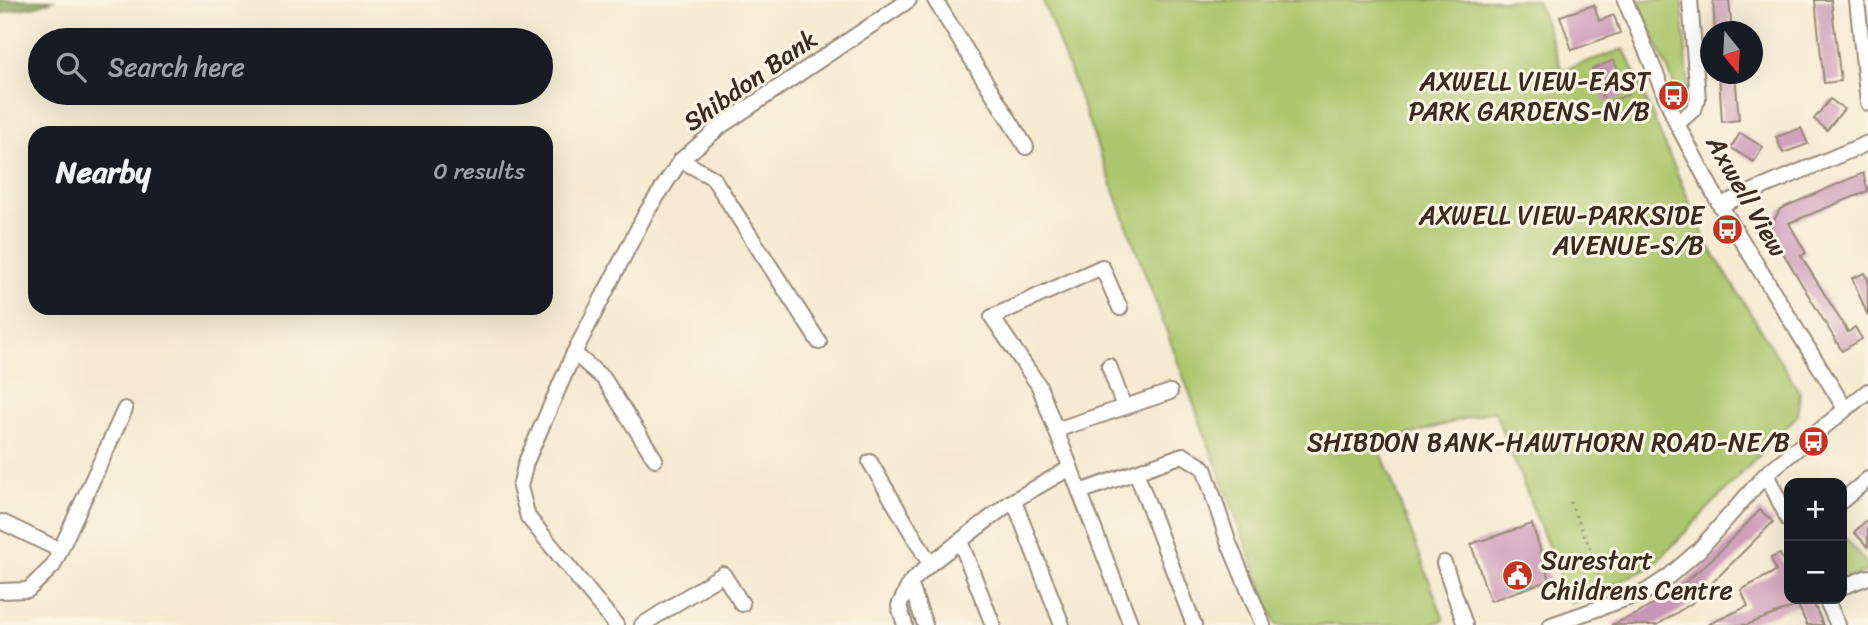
<!DOCTYPE html>
<html lang="en">
<head>
<meta charset="utf-8">
<style>
	:root { --surface:#171b24; --page:#20242c; --text:#f1f3f6; --muted:#9ea1a6; --line:#363941 }
	body { margin:0; font-family:Sriracha,sans-serif; background:var(--page); color:var(--text) }
	.controls { position:absolute; right:21px; bottom:21px; display:grid; overflow:hidden; border-radius:14px; box-shadow:0 7px 28px #0002 }
	.controls button { width:63px; height:63px; display:grid; place-items:center; padding:0; border:0; border-bottom:2px solid var(--line); background:var(--surface); color:var(--text); font:35px sans-serif }
	.compass { position:absolute; left:1700px; top:21px; width:63px; height:63px; border-radius:50%; background:var(--surface); box-shadow:0 7px 28px #0002; rotate:162deg }
	.list { margin:0; padding:0; list-style:none }
	h2 { display:flex; justify-content:space-between; align-items:center; height:91px; margin:0; padding:0 28px; font-size:30px }
	h2 small { font-size:23px; font-weight:400; color:var(--muted) }
	.icon { flex:none; width:38px; height:38px; fill:none; stroke:currentColor; stroke-width:2; stroke-linecap:round; stroke-linejoin:round }
	.map { position:relative; flex:none; width:1868px; height:625px; overflow:hidden }
	.search { position:absolute; background:var(--surface); box-shadow:0 7px 28px #0002; left:28px; top:28px; width:525px; height:77px; display:flex; align-items:center; gap:18px; box-sizing:border-box; padding:0 24px; border-radius:38px; color:var(--muted); font-size:26px }
	.panel { position:absolute; background:var(--surface); box-shadow:0 7px 28px #0002; left:28px; top:126px; width:525px; height:189px; border-radius:21px }
	.map>svg:first-child { display:block }
	.green { fill:#abc66c; stroke:#737845; stroke-width:2 }
	.forest { fill:#88ab60; stroke:#626a3f; stroke-width:2 }
	.building { fill:#ca96b8 }
	.lines { fill:none; stroke-linecap:round; stroke-linejoin:round }
	.minor-casing { stroke:#988a78; stroke-width:18 }
	.path { stroke:#988a78; stroke-width:2.5; stroke-dasharray:2 5; stroke-linecap:butt }
	.minor { stroke:#fff; stroke-width:14 }
	.labels { text-anchor:middle; stroke-width:6; stroke-linejoin:round; paint-order:stroke }
	.street-label { font-size:26px; fill:#3b2a1e; stroke:#fcf5e5 }
	.poi-label { font-size:26px; fill:#3b2a1e; stroke:#fcf5e5; text-anchor:end }
</style>
</head>
<body>
<div class="map">
<svg width="1868" height="625" viewBox="0 0 1868 625">
	<rect width="100%" height="100%" fill="#fcf5e5"/>
	<filter id="ink" filterUnits="userSpaceOnUse"><feTurbulence type="fractalNoise" baseFrequency=".0143" numOctaves="2"/><feDisplacementMap in="SourceGraphic" scale="14" xChannelSelector="R" yChannelSelector="G"/><feConvolveMatrix kernelMatrix="1 2 1 2 8 2 1 2 1" color-interpolation-filters="sRGB"/></filter>
	<filter id="wash" filterUnits="userSpaceOnUse"><feTurbulence type="fractalNoise" baseFrequency=".00686" numOctaves="4" result="noise"/><feDisplacementMap in="SourceGraphic" scale="28" xChannelSelector="R" yChannelSelector="G"/><feGaussianBlur stdDeviation="1.57" result="paint"/><feColorMatrix in="noise" values="0 0 0 0 0 0 0 0 0 0 0 0 0 0 0 0 0 1.4 0 .05"/><feComposite in="paint" operator="in"/></filter>
	<g filter="url(#wash)">
		<rect width="100%" height="100%" fill="#f5ead1"/>
		<g class="green">
			<polygon points="1043,0 1537,0 1562,70 1624,49 1707,243 1800,393 1797,416 1652,567 1571,604 1494,410 1378,444 1444,620 1429,625 1276,625"/>
			<polygon points="1637,0 1682,0 1689,94 1688,101 1683,104"/>
			<polygon points="1842,534 1868,565 1868,570 1848,579 1842,572"/>
		</g>
		<path class="forest" d="M0,0h53c-17,10 -35,6 -53,14z"/>
		<g id="blocks">
			<g class="building">
				<polygon points="1713,0 1729,0 1732,32 1715,32"/>
				<polygon points="1815,0 1831,0 1841,81 1824,83"/>
				<polygon points="1594,5 1599,21 1614,15 1620,33 1572,50 1560,16"/>
				<polygon points="1614,60 1628,95 1605,103 1592,69"/>
				<polygon points="1719,74 1735,74 1739,120 1722,122"/>
				<polygon points="1830,99 1844,109 1827,130 1814,119"/>
				<polygon points="1801,128 1808,144 1783,153 1776,137"/>
				<polygon points="1740,133 1763,147 1754,162 1731,148"/>
				<polygon points="1863,173 1868,191 1789,223 1806,253 1801,256 1848,332 1855,327 1862,339 1842,351 1780,248 1770,242 1774,236 1768,232 1780,209"/>
				<polygon points="1865,273 1868,280 1868,316 1852,278"/>
				<polygon points="1760,510 1773,522 1692,603 1657,625 1611,625 1637,614 1675,591 1713,558"/>
				<polygon points="1868,519 1868,547 1854,532"/>
				<polygon points="1532,524 1550,580 1490,601 1471,544"/>
				<polygon points="1780,554 1786,567 1789,566 1789,599 1812,599 1823,625 1807,625 1798,605 1746,625 1707,625 1748,606 1741,590 1776,571 1771,558"/>
			</g>
		</g>
	</g>
	<g filter="url(#ink)">
		<use href="#blocks" fill-opacity="0" stroke="#988a78" stroke-width="2"/>
		<g class="lines">
			<defs>
				<g id="minor">
					<polyline points="935,0 1026,147"/>
					<polyline points="1625,0 1677,124 1720,205 1844,407"/>
					<polyline points="1857,0 1868,103"/>
					<polyline points="1677,124 1694,109 1698,99 1690,0"/>
					<polyline points="681,160 713,178 819,342"/>
					<polyline points="1720,205 1868,143"/>
					<polyline points="1120,308 1102,267 992,317 1039,386 1131,625"/>
					<polyline points="574,353 604,379 655,459"/>
					<polyline points="1109,366 1124,407"/>
					<polyline points="1056,430 1170,392"/>
					<polyline points="870,462 930,564"/>
					<polyline points="1136,472 1194,625"/>
					<polyline points="1766,474 1789,521"/>
					<polyline points="1080,492 1183,455 1204,468 1228,541 1263,625"/>
					<polyline points="1014,501 1062,625"/>
					<polyline points="1842,501 1868,479"/>
					<polyline points="2,522 60,550"/>
					<polyline points="960,541 993,625"/>
					<polyline points="1444,563 1465,625"/>
					<polyline points="910,583 925,625"/>
					<polyline points="1842,587 1868,577"/>
					<polyline points="0,591 28,590 53,566 125,409"/>
					<polyline points="1826,599 1838,625"/>
					<polyline points="616,625 528,517 520,487 526,462 574,353 646,213 681,160 721,126 909,0"/>
					<polyline points="642,625 723,574 742,604"/>
					<polyline points="905,625 899,606 910,583 930,564 1011,502 1070,468"/>
					<polyline points="1551,625 1645,592 1668,577 1699,550 1766,474 1868,391"/>
				</g>
			</defs>
			<use href="#minor" class="minor-casing"/>
			<polyline class="path" points="1570,502 1594,557 1603,592"/>
			<use href="#minor" class="minor"/>
		</g>
	</g>
	<defs>
		<symbol id="bus-disc" viewBox="-11 -11 22 22"><circle r="9.5" fill="#c8321e" stroke="#fcf5e5"/><path d="M-5-6H5V4H4V6H2V4H-2V6H-4V4H-5ZM-3.5-4V0h7V-4ZM-3.5 1.2v1.5H-2V1.2ZM2 1.2v1.5H3.5V1.2Z" fill="#fff"/></symbol>
		<symbol id="civic-disc" viewBox="-11 -11 22 22"><circle r="9.5" fill="#c8321e" stroke="#fcf5e5"/><path d="M-.6-6.5H3V-4.5H.6V-3L4-1V1h2V6H-6V1h2V-1L-.6-3ZM-1.2 2.5V6h2.4V2.5Z" fill="#fff"/></symbol>
	</defs>
	<g fill-rule="evenodd">
		<use href="#bus-disc" x="1656" y="78" width="35" height="35"/>
		<use href="#bus-disc" x="1710" y="212" width="35" height="35"/>
		<use href="#bus-disc" x="1796" y="424" width="35" height="35"/>
		<use href="#civic-disc" x="1500" y="558" width="35" height="35"/>
	</g>
	<g class="labels">
		<g class="street-label">
			<text transform="translate(750 80) rotate(-35)" y="9">Shibdon Bank</text>
			<text transform="translate(1747 196) rotate(60)" y="9">Axwell View</text>
		</g>
		<g class="poi-label">
			<text x="1650" y="90">AXWELL VIEW-EAST<tspan x="1650" dy="30">PARK GARDENS-N/B</tspan></text>
			<text x="1704" y="224">AXWELL VIEW-PARKSIDE<tspan x="1704" dy="30">AVENUE-S/B</tspan></text>
			<text x="1790" y="451">SHIBDON BANK-HAWTHORN ROAD-NE/B</text>
			<text x="1541" y="569" text-anchor="start">Surestart<tspan x="1541" dy="30">Childrens Centre</tspan></text>
		</g>
	</g>
</svg>
<div class="controls">
<button>+</button>
<button>−</button>
</div>
<svg class="compass" viewBox="-18 -18 36 36"><path d="M0-13l5 13h-10z" fill="#e53935"/><path d="M0 13l5-13h-10z" fill="#9ea1a6"/></svg>
<div class="search"><svg class="icon" aria-label="search" viewBox="0 0 24 24"><circle cx="10" cy="10" r="6"/><path d="M15 15l6 6"/></svg>Search here</div>
<section class="panel">
<h2>Nearby<small>0 results</small></h2>
<ul class="list">
</ul>
</section>
</div>
</body>
</html>
